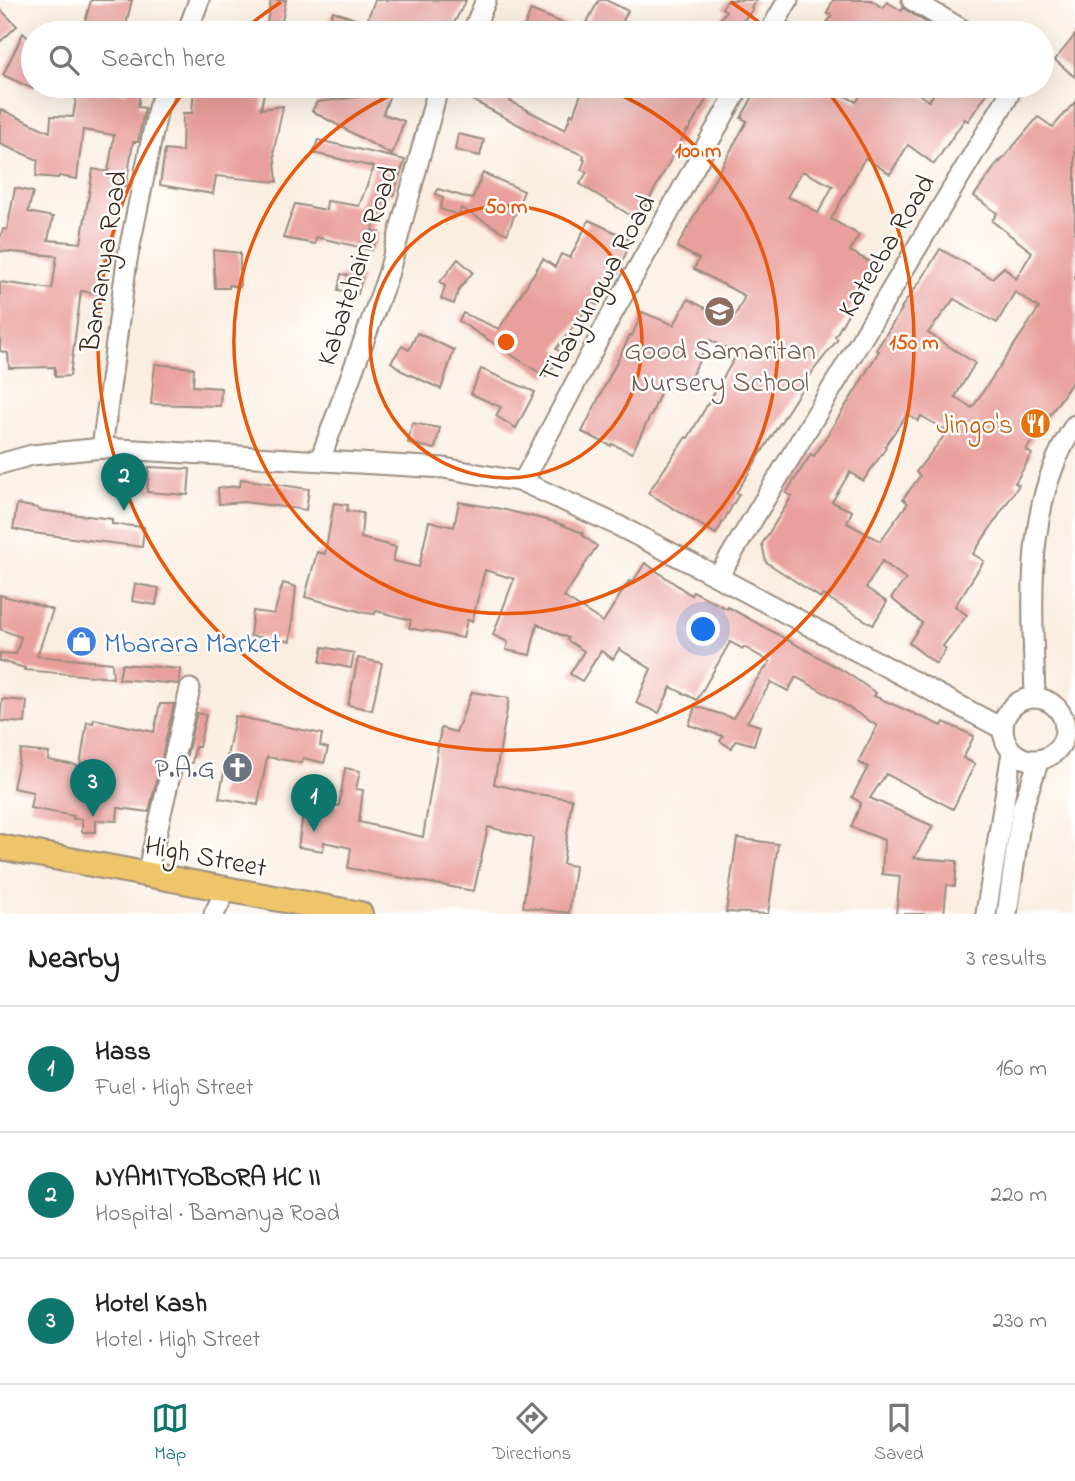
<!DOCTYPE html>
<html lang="en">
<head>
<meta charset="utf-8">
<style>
	:root { --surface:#fff; --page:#f6f6f6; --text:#222; --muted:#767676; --line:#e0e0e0; --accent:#0f766e }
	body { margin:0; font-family:"Indie Flower",sans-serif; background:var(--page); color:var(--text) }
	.you { position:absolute; left:704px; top:630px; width:24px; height:24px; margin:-18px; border:5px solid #fff; border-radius:50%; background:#1a73e8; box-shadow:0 0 0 10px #1a73e833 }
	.badge { display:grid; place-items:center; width:46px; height:46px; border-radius:50%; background:var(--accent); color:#fff; font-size:23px; font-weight:700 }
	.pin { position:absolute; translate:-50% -58px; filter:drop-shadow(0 2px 4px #0008) }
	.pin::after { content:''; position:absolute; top:37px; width:24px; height:21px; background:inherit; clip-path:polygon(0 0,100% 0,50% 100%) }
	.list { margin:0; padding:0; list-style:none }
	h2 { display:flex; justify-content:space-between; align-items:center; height:91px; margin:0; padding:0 28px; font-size:30px }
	h2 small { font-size:23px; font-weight:400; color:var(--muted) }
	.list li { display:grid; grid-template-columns:46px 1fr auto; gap:21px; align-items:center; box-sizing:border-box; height:126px; padding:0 28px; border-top:2px solid var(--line) }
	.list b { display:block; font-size:26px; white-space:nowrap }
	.list p { margin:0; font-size:23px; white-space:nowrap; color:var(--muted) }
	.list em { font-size:23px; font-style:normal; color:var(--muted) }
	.icon { flex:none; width:38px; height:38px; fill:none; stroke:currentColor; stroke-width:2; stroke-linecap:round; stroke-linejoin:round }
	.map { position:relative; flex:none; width:1075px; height:914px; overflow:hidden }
	.search { position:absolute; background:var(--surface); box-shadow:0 7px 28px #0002; left:21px; right:21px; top:21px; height:77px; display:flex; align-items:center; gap:18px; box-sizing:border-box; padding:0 24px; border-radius:38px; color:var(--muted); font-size:26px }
	.sheet { height:469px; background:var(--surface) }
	nav { display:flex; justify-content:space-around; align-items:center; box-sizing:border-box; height:98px; border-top:2px solid var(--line); background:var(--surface); font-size:19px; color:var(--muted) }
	nav a { display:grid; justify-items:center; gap:4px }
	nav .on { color:var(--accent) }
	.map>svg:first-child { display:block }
	.building { fill:#e99f9b; fill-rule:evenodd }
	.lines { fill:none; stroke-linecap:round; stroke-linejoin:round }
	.minor-casing { stroke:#9a8c80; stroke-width:23 }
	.major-casing { stroke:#9a8c80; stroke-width:28 }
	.minor { stroke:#fff; stroke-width:19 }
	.major { stroke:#eec569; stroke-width:24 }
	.ring { fill:none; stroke:#e8590c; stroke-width:3.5 }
	.labels { text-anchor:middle; stroke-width:5; stroke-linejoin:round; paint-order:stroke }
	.street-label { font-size:28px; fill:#3b2a1e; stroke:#fff }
	.education-label { font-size:28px; fill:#785e54; stroke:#fff }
	.food-label { font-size:28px; fill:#c56008; stroke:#fff; text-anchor:end }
	.shop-label { font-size:28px; fill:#366cbe; stroke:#fff; text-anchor:start }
	.worship-label { font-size:28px; fill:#5b616d; stroke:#fff; text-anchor:end }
	.centre { fill:#e8590c; stroke:#fff; stroke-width:3.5 }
	.ring-label { font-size:21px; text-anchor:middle; font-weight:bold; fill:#e8590c; stroke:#fff; stroke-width:5; stroke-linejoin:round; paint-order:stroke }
</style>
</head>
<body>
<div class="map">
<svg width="1075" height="914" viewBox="0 0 1075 914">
	<rect width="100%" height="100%" fill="#fff"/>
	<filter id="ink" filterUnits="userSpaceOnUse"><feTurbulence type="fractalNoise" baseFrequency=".0143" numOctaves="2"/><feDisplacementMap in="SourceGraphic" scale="14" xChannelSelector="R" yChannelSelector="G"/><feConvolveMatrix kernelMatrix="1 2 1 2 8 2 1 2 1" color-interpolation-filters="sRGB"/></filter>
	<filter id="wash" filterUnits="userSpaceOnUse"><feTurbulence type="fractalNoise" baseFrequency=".00686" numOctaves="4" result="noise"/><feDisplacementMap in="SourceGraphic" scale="28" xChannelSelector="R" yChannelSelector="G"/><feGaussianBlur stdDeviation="1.57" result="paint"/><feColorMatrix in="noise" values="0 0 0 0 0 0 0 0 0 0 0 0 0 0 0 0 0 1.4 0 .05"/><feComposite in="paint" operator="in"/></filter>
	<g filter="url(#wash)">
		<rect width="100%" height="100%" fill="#faeee1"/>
		<g id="blocks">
			<g class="building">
				<polygon points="91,0 132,0 124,33 82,33"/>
				<polygon points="271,0 286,0 280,33 265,33"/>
				<polygon points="375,0 466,0 454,23 461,26 460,33 325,33 333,11 366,23"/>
				<polygon points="599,0 606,0 628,11 617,33 538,33 524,28 531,10 582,31"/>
				<polygon points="728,0 757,0 751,7 753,9 733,33 710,33 726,11 722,8"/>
				<polygon points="833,0 871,0 883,8 887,2 902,11 903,8 928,24 922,33 841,33 827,22 832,16 827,13"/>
				<polygon points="0,9 17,26 0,42"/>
				<polygon points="23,33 33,43 33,89 3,75"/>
				<polygon points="1075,35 1075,77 1055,60"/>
				<polygon points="78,86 126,93 127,86 141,86 138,107 145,108 138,142 133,142 126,187 122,186 113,242 107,241 100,294 81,291 70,376 55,377 55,367 9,368 8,353 0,351 0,282 52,289 57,256 0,251 0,238 3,229 7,230 15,188 33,192 28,212 53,217 48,240 81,243 93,169 108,172 114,135 83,130 77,179 59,176 58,178 36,176 38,160 0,144 0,109 50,132 51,116 73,117"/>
				<polygon points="194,86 265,86 261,109 283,106 274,150 277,182 216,176 213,194 160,185 165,150 182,152 183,113 192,113"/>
				<polygon points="333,86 393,86 383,114 404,121 392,155 312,111 317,102 358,97 333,89"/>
				<polygon points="480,86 518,86 510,101 565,130 571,114 573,115 584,86 686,86 707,98 688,131 687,130 638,220 580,184 587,172 581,170 585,160 583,159 584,155 555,144 472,100"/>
				<path d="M759,86h68l29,16 11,-16h40l22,15 10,-15h53l-24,35 -3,-2 -31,45 -26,-19 -18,29 -25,-16 -34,61 28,16 -9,16 24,13 -18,31 2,1 -23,41 3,2 -25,32 -77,122 3,1 -23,40 -68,-41 38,-56 2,1 49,-84 -27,-14 -24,46 -19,-11 -16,41h-1l-18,37 -20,-9 -1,2 -29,-14 48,-97 2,1 10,-24 32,13 14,-26 44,23 13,-26 -51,-27 5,-10 -22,-12 70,-126 -6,-3zM802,171l31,15 -15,27 -18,-11 -13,-5z"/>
				<path d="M1075,102v276l-49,72 6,4 -17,29 4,2 -46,69 11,7 -29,45 12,9 -24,31 3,3 -10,15 -27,-21 13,-20 -31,-25 15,-19 -24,-18 -16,27 21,14 -14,23 -50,-30 -2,3 -55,-36 -4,-18 30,-48 -6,-3 25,-39 3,2 41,-65 24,-40 -3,-1 26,-41 -1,-1 21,-29 18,-30 52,29 12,-11 12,12 16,-27 -40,-31 5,-8 -23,-17 25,-35 1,1 38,-45 15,10zM1015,292l24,16 -67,100 -17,-11 20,-34 -47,-30 26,-34 43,24zM907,414l11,7 3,-5 27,15 -32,41 4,4 -17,23 5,4 -28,38 -33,-18 5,-12 -20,-9 18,-30 13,9 23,-33 -1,-2z"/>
				<polygon points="458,134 484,140 480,156 455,150"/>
				<polygon points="318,140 405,160 393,195 387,192 372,231 379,232 372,250 316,237 315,244 283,238 295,204 326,210 327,201 359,206 374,167 313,153"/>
				<polygon points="483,173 524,191 507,234 461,208 459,215 440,209 443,198 436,194 438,189 472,199"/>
				<polygon points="589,220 629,239 625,246 629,247 621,264 623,265 597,305 592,302 556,349 563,354 546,377 459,321 463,313 499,329 543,259 555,267 561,254 570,258"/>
				<polygon points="213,250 240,253 240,287 229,285 229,288 215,288"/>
				<polygon points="458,259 473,272 459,289 454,304 441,299 445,286 440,282"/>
				<polygon points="341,274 362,278 358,294 338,290"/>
				<polygon points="417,333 454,350 441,389 400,370 400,369 391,362 402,346 409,350"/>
				<polygon points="155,364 194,368 193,386 221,388 220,406 151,404"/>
				<polygon points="481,369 535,392 516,428 496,416 501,407 471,394"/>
				<polygon points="412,423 440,428 435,449 408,443"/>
				<polygon points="149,467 190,469 188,495 147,492"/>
				<polygon points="241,479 309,489 306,510 244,502 219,504 218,488 240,486"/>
				<polygon points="459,502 501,509 555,522 583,533 582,535 597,546 564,597 603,622 629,581 632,583 645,563 691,595 693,591 727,609 728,607 844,671 876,693 874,696 942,726 944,722 974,736 963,758 975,764 953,809 886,774 870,798 933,826 914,858 957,861 955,886 947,885 944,914 896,914 900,876 882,874 884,840 851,827 861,803 852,797 868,767 858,762 877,726 831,696 796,677 788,691 771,682 747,722 760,726 754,745 736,740 731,748 720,741 723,736 689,725 695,706 733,718 754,683 770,662 744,647 743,649 730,642 697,700 671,687 659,713 636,703 651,669 619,649 613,659 601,651 582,681 570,674 584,651 567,640 568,638 537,624 530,655 506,650 508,642 493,635 514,579 485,570 472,621 467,620 463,638 424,630 423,631 409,628 411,620 376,611 375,614 366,613 305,597 317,552 325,554 334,503 348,505 347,511 363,513 361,538 396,547 393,561 419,567 429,521 454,527"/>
				<polygon points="17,504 38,508 38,510 112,519 112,524 144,527 142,547 33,533 13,529"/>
				<polygon points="283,583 296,587 290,641 250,636 253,611 274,614"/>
				<polygon points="135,584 159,588 156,605 132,601"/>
				<polygon points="0,595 18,600 19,599 53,610 37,656 112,663 113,678 24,670 25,668 0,661 0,653 16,654 21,637 0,629"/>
				<polygon points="323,647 354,653 351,668 320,662"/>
				<polygon points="358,658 382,663 372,710 348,705"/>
				<polygon points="122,664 180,669 179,684 119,679"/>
				<polygon points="472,692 509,698 494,784 537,794 572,799 563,864 575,866 569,913 523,907 533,838 488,827 474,891 348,868 351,848 324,842 323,851 298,847 305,801 339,806 345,768 360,771 356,789 363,790 359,822 423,837 441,728 456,732"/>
				<polygon points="2,699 27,701 25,723 0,721"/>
				<polygon points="160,704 174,704 149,812 118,808 117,821 96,820 96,832 82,832 82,819 73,819 74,816 30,808 33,792 13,788 21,750 49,753 48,760 80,766 87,722 93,723 94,719 154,732"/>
				<polygon points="197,713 206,715 199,747 195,747 192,763 185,763"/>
				<polygon points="235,716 322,734 320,746 328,748 324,763 303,758 302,763 267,757 258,805 219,798"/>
				<polygon points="737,838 778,844 768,914 726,912"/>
			</g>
		</g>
	</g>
	<g filter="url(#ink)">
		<use href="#blocks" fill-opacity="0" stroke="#9a8c80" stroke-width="2"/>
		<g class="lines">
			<defs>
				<g id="minor">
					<polyline points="912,0 968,33"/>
					<polyline points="187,33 199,0"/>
					<polyline points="472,33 486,0"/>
					<polyline points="769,33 788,0"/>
					<polyline points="102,448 127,260 158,108 167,86"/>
					<polyline points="320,460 388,275 436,96 442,86"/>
					<polyline points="0,464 32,455 102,448 444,468 523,482 617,525 718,577 1003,729"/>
					<polyline points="523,482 607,323 740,86"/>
					<polyline points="718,577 1006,100 1013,86"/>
					<circle cx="1034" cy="729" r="31"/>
					<path d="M1035,698c-2,-91 -13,-194 40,-273"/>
					<polyline points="147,874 190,689"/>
					<polyline points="214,914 226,890"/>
					<polyline points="986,914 1012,752"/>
					<polyline points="1007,914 1022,809 1039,760"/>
				</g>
				<polyline id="major" points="0,847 360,914"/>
			</defs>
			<use href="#minor" class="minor-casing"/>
			<use href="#major" class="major-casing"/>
			<use href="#minor" class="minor"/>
			<use href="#major" class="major"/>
		</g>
	</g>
	<g class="ring">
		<circle cx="506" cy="342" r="136"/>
		<path d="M599 86A272 272 0 1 1 413 86"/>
		<path d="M241 32A408 408 0 0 1 281 2M731 2A408 408 0 0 1 771 32M825 88A408 408 0 1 1 187 88"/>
	</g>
	<defs>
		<symbol id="school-disc" viewBox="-11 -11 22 22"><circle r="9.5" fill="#8d6e63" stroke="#fff"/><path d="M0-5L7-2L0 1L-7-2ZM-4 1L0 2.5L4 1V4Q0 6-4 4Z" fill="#fff"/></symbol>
		<symbol id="restaurant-disc" viewBox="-11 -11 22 22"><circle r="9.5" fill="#e8710a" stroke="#fff"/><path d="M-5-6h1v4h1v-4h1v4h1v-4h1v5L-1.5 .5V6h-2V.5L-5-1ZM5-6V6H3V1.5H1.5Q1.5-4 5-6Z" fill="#fff"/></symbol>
		<symbol id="shop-disc" viewBox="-11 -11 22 22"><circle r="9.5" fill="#3f7fe0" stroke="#fff"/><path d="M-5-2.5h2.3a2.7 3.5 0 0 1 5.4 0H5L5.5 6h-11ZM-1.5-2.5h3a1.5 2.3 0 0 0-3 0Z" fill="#fff"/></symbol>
		<symbol id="church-disc" viewBox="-11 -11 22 22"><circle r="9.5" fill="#6b7280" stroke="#fff"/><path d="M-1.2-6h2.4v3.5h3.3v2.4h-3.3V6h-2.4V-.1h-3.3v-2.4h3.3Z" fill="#fff"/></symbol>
	</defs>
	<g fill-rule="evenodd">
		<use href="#school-disc" x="702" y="294" width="35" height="35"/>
		<use href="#restaurant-disc" x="1018" y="406" width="35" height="35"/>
		<use href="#shop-disc" x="64" y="624" width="35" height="35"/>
		<use href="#church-disc" x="220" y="750" width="35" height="35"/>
	</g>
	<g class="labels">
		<g class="street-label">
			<text transform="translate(885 245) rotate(-59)" y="10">Kateeba Road</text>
			<text transform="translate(102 261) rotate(-81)" y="10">Bamanya Road</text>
			<text transform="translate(356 265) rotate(-72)" y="10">Kabatehaine Road</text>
			<text transform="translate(596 288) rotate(-61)" y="10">Tibayungwa Road</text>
			<text transform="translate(206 855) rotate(11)" y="10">High Street</text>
		</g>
		<g class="education-label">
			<text x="720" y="359">Good Samaritan<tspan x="720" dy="32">Nursery School</tspan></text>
		</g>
		<g class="food-label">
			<text x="1013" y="433">Jingo's</text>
		</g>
		<g class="shop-label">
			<text x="104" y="652">Mbarara Market</text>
		</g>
		<g class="worship-label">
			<text x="215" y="777">P.A.G</text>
		</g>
	</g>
	<circle cx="506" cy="342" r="10" class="centre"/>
	<g class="ring-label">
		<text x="698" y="157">100 m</text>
		<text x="506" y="213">50 m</text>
		<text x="914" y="349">150 m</text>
	</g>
</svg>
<div class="you"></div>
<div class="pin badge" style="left:314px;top:832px">1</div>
<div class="pin badge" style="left:124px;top:511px">2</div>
<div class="pin badge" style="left:93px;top:817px">3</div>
<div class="search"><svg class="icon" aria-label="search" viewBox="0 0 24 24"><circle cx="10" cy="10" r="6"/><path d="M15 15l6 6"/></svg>Search here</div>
</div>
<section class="sheet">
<h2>Nearby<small>3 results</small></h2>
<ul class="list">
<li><span class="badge">1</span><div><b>Hass</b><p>Fuel · High Street</p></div><em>160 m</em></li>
<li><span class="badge">2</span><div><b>NYAMITYOBORA HC II</b><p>Hospital · Bamanya Road</p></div><em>220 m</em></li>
<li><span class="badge">3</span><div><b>Hotel Kash</b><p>Hotel · High Street</p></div><em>230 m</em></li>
</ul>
</section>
<nav>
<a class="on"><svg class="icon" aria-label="map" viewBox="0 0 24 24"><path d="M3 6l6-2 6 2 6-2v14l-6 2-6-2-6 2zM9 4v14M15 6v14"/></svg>Map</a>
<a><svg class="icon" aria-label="directions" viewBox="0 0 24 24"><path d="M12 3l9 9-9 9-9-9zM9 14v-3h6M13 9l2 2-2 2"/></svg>Directions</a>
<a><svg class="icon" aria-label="saved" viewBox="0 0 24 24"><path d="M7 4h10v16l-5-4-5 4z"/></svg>Saved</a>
</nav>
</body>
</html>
